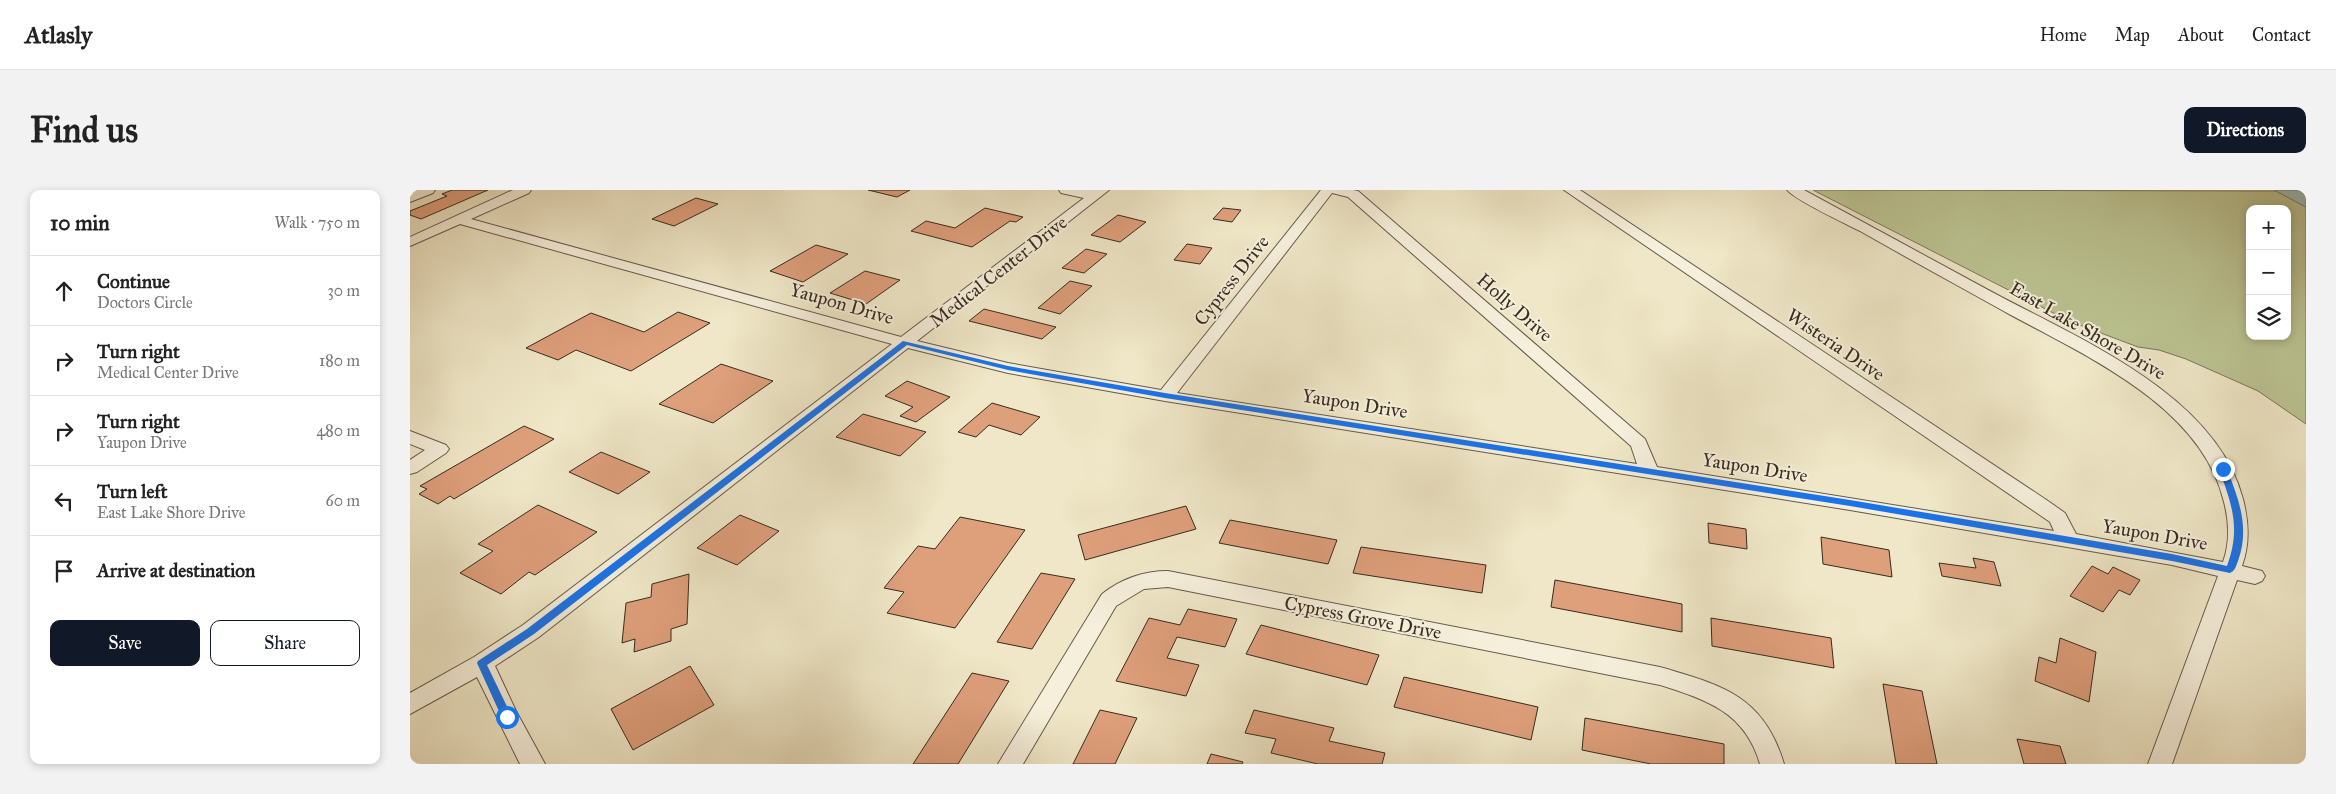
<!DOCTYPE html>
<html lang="en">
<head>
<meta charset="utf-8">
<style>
	:root { --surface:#fff; --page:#f2f2f2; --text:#222; --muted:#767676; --line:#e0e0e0; --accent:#111827 }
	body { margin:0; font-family:"IM FELL Great Primer",serif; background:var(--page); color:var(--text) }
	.controls { position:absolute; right:15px; top:15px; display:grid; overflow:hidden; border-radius:10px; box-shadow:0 2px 8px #0003 }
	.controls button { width:45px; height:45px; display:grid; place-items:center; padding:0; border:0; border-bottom:1px solid var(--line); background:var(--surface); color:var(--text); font:25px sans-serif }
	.stop { position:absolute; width:15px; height:15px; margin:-11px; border:4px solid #1a73e8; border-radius:50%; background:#fff }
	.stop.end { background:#1a73e8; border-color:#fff; box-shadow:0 1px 5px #0008 }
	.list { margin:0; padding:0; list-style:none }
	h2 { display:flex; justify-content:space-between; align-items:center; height:65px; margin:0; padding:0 20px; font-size:21px }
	h2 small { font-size:16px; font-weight:400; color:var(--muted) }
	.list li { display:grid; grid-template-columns:32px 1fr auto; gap:15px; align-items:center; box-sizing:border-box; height:70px; padding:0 20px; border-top:1px solid var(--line) }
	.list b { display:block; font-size:19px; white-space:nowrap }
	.list p { margin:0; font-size:16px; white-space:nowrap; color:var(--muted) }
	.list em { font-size:16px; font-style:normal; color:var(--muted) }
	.actions { display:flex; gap:10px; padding:15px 20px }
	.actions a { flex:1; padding:11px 0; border:1px solid var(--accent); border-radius:10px; text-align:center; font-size:18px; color:var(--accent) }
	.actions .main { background:var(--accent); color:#fff }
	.icon { flex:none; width:28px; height:28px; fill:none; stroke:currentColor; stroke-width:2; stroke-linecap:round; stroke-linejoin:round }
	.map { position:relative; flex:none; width:1896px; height:574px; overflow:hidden; border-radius:10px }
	header { display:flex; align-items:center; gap:30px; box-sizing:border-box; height:70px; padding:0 25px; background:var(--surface); border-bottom:1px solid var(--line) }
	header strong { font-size:24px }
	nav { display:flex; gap:28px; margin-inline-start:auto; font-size:18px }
	.intro { display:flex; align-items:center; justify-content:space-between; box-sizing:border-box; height:120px; padding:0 30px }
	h1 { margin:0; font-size:35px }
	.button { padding:12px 22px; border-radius:10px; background:var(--accent); color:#fff; font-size:18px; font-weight:700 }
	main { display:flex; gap:30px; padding:0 30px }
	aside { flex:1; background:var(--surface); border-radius:10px; box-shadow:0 2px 8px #0003 }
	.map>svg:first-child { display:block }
	.green { fill:#bcc493; stroke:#7a7859; fill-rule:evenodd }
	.water { fill:#9dbebe; stroke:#74847e }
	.building { fill:#de9f7b; stroke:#372c1f }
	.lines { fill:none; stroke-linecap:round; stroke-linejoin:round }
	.minor-casing { stroke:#655b49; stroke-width:2 }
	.minor { fill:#f5efdb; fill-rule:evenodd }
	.route { fill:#1a73e8 }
	.labels { text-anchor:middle; stroke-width:4; stroke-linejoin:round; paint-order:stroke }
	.street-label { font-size:19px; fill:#372c1f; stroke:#f5efdb }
</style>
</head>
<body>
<header>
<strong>Atlasly</strong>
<nav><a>Home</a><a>Map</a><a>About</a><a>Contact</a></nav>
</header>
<div class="intro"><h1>Find us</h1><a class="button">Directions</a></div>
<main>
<aside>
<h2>10 min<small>Walk · 750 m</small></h2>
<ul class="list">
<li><svg class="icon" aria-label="ahead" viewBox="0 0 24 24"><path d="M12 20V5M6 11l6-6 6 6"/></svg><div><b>Continue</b><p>Doctors Circle</p></div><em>30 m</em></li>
<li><svg class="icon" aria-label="right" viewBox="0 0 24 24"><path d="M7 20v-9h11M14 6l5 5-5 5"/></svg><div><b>Turn right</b><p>Medical Center Drive</p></div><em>180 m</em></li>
<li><svg class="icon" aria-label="right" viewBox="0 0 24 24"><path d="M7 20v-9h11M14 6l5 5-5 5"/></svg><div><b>Turn right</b><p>Yaupon Drive</p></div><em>480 m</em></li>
<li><svg class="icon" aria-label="left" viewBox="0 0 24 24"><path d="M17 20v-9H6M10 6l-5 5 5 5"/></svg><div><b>Turn left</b><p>East Lake Shore Drive</p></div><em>60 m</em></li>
<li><svg class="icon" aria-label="arrive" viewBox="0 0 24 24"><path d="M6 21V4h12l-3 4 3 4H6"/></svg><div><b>Arrive at destination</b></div></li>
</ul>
<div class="actions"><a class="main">Save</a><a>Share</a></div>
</aside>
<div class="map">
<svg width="1896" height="574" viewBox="0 0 1896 574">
	<rect width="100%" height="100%" fill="#efe7c7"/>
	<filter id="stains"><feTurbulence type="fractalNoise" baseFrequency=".004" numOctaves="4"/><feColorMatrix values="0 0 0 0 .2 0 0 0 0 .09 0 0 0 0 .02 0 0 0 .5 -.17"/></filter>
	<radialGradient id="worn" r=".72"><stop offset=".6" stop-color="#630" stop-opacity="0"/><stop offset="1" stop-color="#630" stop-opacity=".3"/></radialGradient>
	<path class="green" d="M1403,0l463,1 30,16v217l-48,-33 -72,-32 -27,-9 -21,-3 -69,-26zM1840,19h37v127h-37z"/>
	<polygon class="water" points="1864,0 1896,0 1896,17"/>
	<g class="building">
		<polygon points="42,0 78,0 11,29 0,25 0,21 37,6 32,4"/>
		<polygon points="458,0 500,0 487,7"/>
		<polygon points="286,8 308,14 264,36 242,29"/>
		<polygon points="575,18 613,27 606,32 600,31 562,57 501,41 516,31 545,38"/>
		<polygon points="813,18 831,20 822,32 803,29"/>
		<polygon points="708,25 736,32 710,52 681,45"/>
		<polygon points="777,54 802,58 790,74 764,70"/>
		<polygon points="406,55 438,64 393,92 360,81"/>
		<polygon points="676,59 697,64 674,83 652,78"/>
		<polygon points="455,81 490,90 456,114 420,103"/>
		<polygon points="660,91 682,96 650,124 628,118"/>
		<polygon points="574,119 646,137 632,149 559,131"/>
		<polygon points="268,122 300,133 221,181 166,160 148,170 116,158 181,123 234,142"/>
		<polygon points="311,174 363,191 303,233 249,214"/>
		<polygon points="497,191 540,207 506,232 490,226 503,217 475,206"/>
		<polygon points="582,213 630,227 611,245 579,235 566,247 548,242"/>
		<polygon points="453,224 516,242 490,266 426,247"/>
		<polygon points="114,236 144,249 44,309 40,306 28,314 9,304 17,299 10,296"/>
		<polygon points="191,262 240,282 208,304 159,282"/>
		<polygon points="128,315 187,342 125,385 119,382 91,404 50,383 83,361 68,354"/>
		<polygon points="776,316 786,339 675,370 668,345"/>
		<polygon points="330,325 369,341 327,375 287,358"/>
		<polygon points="550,327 615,340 545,438 477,423 494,402 474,398 508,356 525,359"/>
		<polygon points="820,330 927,350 918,374 809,353"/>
		<polygon points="1298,333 1336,339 1337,359 1299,353"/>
		<polygon points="1411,347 1479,360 1482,387 1413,374"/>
		<polygon points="951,357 1076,375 1072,403 943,383"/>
		<polygon points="1563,368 1584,372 1591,396 1532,386 1529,373 1566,378"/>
		<polygon points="1682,376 1698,384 1703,377 1730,390 1720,405 1709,400 1693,422 1660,406"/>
		<polygon points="631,383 665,389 622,459 587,452"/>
		<polygon points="279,384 277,434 261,439 261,451 224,462 225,449 212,453 216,413 241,407 242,394"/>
		<polygon points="1145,390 1272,414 1272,442 1141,417"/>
		<polygon points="778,419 827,429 815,457 767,447 757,468 789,475 776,506 706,491 739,428 770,435"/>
		<polygon points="1301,428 1421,448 1424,478 1302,456"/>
		<polygon points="851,435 969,465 957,495 836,464"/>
		<polygon points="1650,448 1686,462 1679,512 1625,491 1629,467 1646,473"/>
		<polygon points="280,476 304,515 223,560 201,519"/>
		<polygon points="562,483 599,491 548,574 503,574"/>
		<polygon points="994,487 1128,517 1121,550 984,517"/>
		<polygon points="1473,494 1512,501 1527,574 1486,574"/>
		<polygon points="690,520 727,528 705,574 663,574"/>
		<polygon points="844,520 924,538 919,551 975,563 972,574 908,574 861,563 866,549 835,543"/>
		<polygon points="1175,528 1314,554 1314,574 1241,574 1172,560"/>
		<polygon points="1607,549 1650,556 1656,574 1614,574"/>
		<polygon points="801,564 833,572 832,574 797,574"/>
	</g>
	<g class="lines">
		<defs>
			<g id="minor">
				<polygon points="7,0 25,0 23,3 0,12 0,3"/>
				<path d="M103,0h18l-2,3 -58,26 430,118 183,-139 -23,-5 -2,-3h50l-192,151 91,22 153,27 160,-200h32l5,1 287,248 12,28 397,64 -4,-9 -16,-11 -470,-321h16l468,311 17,12 11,21 147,28c7,-19 6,-41 1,-60 -22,-95 -136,-145 -215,-188 -50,-28 -100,-55 -149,-83 -14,-7 -65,-31 -73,-41h17c62,34 124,67 186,101 87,47 226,103 253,208 6,23 7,45 -1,67l20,5 3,5 -3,5 -7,3 -18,-4 -65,184h-24l70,-188 -46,-11 -322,-55 -685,-109 -157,-28 -100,-25 -369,289 -44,29 21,45 29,53h-25l-43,-87 -67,37v-21l64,-36 49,-32 369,-281 -432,-120 -50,22v-9zM922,3l16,4 283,249 6,18 -460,-71z"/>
				<polygon points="0,241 36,255 39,259 36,263 7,282 0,284 0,270 15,260 0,254"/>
				<path d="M758,381l492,96c62,18 104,29 124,97h-24c-15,-52 -53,-64 -100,-79l-492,-98 -24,2 -28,17 -93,158h-25l104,-170c19,-15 41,-23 66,-23z"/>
			</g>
		</defs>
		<use href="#minor" class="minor-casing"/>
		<use href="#minor" class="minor"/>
	</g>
	<path class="route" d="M493,151l105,25 157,27 685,107 322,54 55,12c14,-38 5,-61 -8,-97l4,-3 4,3c12,31 23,59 11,92 -2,5 -3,10 -8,12l-58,-12 -322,-55 -685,-108 -157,-28 -101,-25 -373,289 -47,31 25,52 -5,4 -4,-1 -26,-57 1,-2 49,-32z"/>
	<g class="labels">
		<g class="street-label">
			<text transform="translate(588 81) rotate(-38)" y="7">Medical Center Drive</text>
			<text transform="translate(821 90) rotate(-52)" y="7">Cypress Drive</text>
			<text transform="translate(432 113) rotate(16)" y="7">Yaupon Drive</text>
			<text transform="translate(1105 117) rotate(41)" y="7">Holly Drive</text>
			<text transform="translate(1678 140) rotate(30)" y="7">East Lake Shore Drive</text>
			<text transform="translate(1426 154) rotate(34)" y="7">Wisteria Drive</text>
			<text transform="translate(945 213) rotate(9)" y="7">Yaupon Drive</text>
			<text transform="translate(1345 277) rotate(9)" y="7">Yaupon Drive</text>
			<text transform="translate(1745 344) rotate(10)" y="7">Yaupon Drive</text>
			<text transform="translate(953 427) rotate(11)" y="7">Cypress Grove Drive</text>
		</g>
	</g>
	<rect width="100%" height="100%" filter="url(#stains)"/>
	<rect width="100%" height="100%" fill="url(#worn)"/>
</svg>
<div class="controls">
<button>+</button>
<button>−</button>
<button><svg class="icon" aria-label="layers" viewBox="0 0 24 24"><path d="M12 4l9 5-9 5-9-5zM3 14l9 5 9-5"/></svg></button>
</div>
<div class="stop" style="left:97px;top:527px"></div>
<div class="stop end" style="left:1813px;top:279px"></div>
</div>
</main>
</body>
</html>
